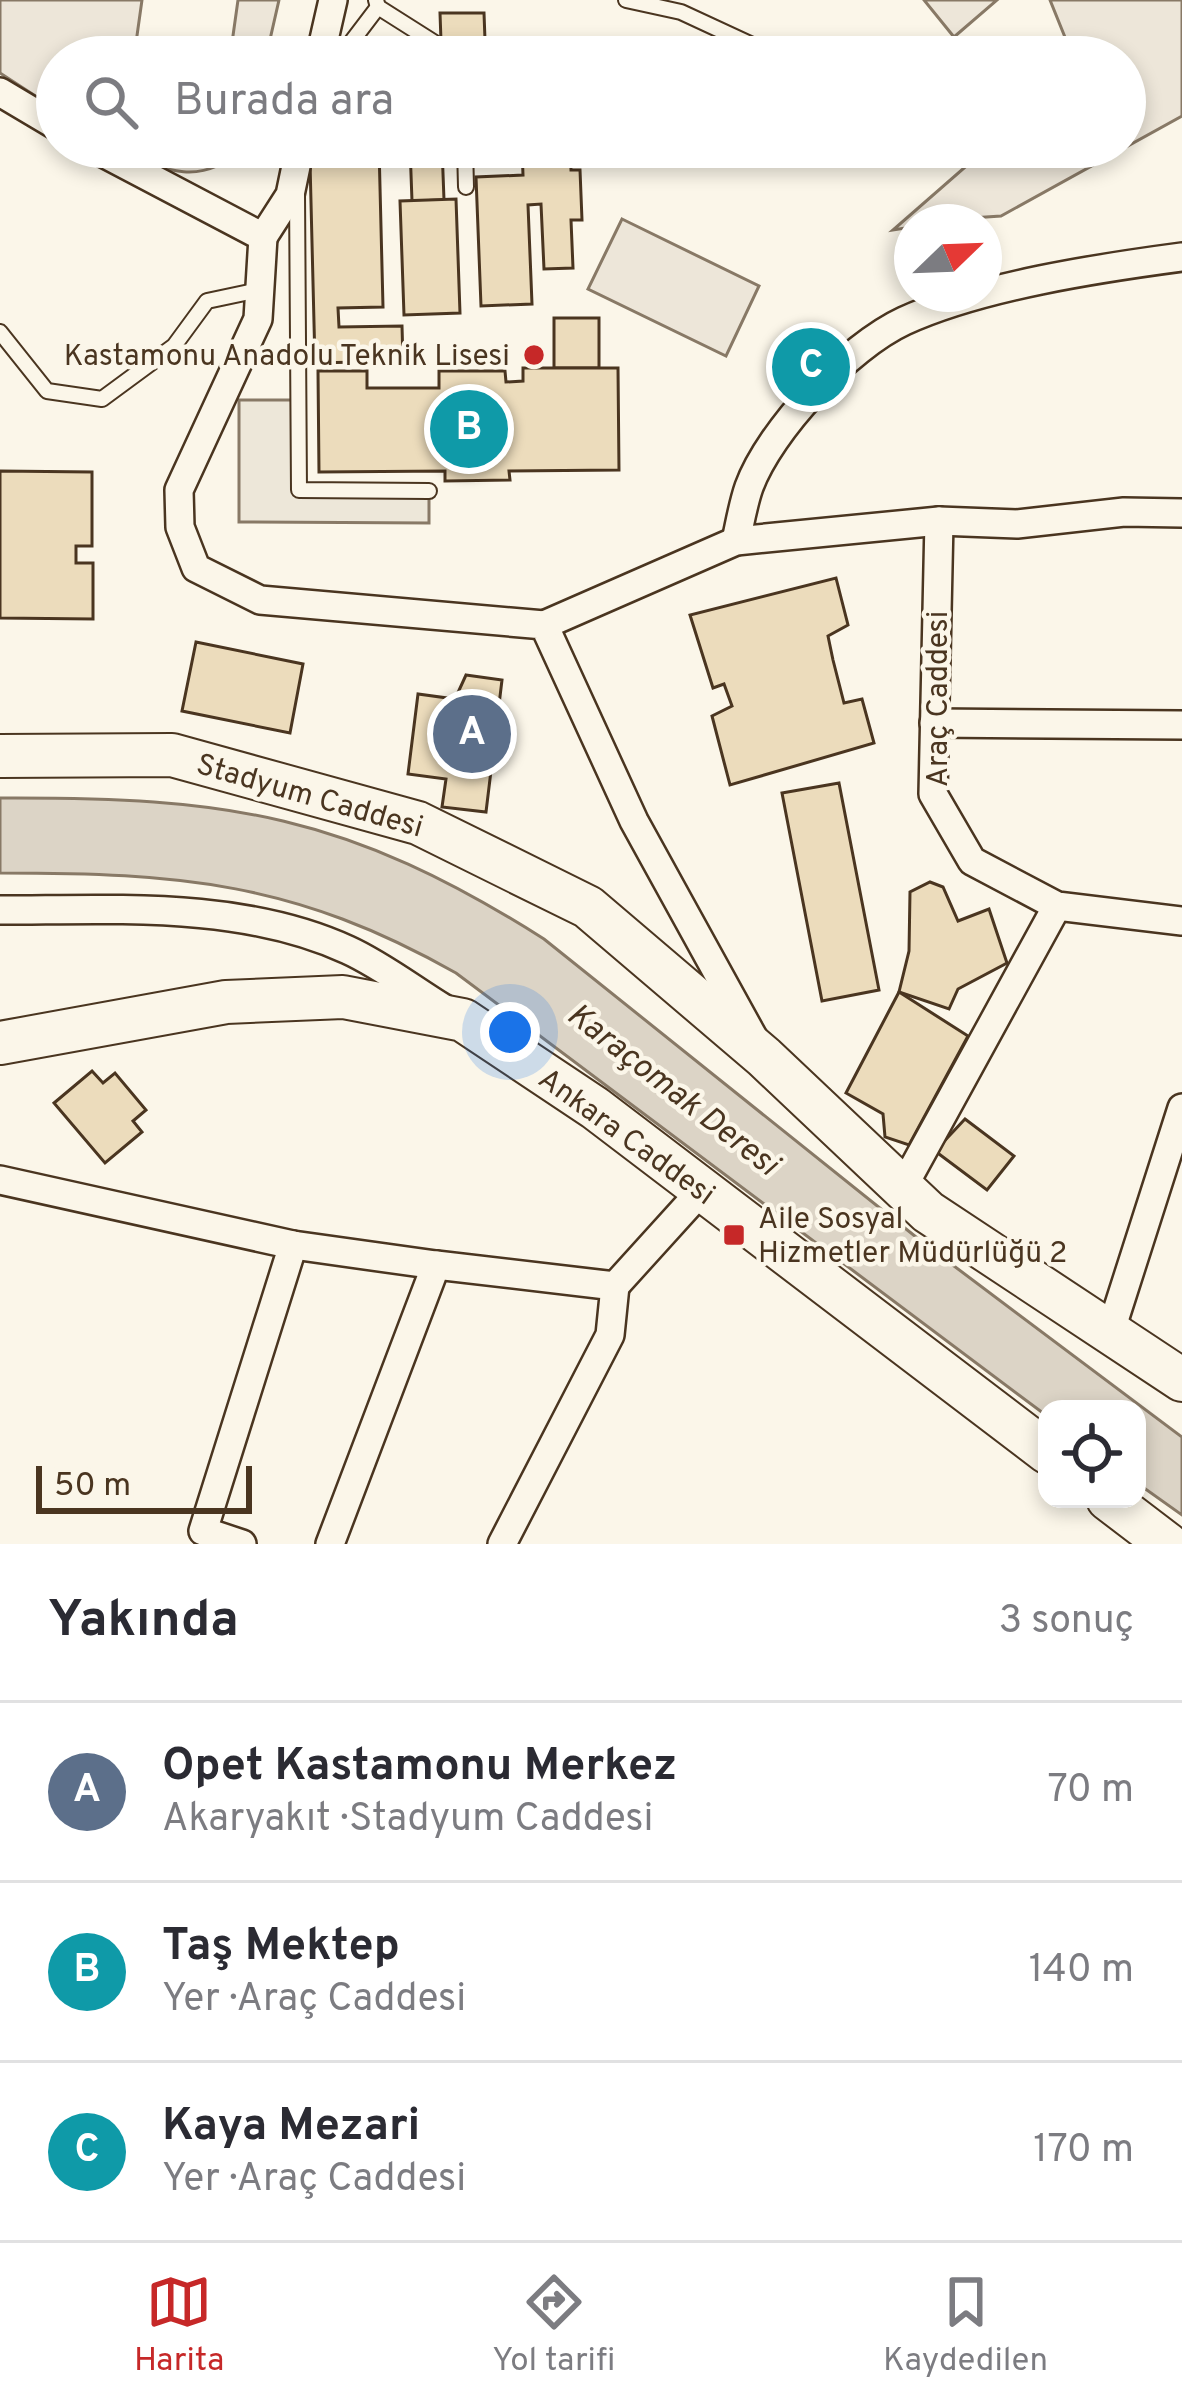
<!DOCTYPE html>
<html lang="tr">
<head>
<meta charset="utf-8">
<style>
	:root { --surface:#fff; --page:#f2f2f3; --text:#2b2b33; --muted:#7c7c81; --line:#e1e1e2; --accent:#c62828 }
	body { margin:0; font-family:Overpass,sans-serif; background:var(--page); color:var(--text) }
	.controls { position:absolute; right:36px; bottom:36px; display:grid; overflow:hidden; border-radius:24px; box-shadow:0 6px 18px #0003 }
	.controls button { width:108px; height:108px; display:grid; place-items:center; padding:0; border:0; border-bottom:3px solid var(--line); background:var(--surface); color:var(--text); font:60px sans-serif }
	.compass { position:absolute; left:894px; top:204px; width:108px; height:108px; border-radius:50%; background:var(--surface); box-shadow:0 6px 18px #0003; rotate:67deg }
	.scale { position:absolute; left:36px; bottom:30px; width:216px; box-sizing:border-box; padding-left:12px; border:6px solid #4a3520; border-top:0; font-size:33px; line-height:42px; white-space:nowrap; color:#4a3520; -webkit-text-stroke:9px #fbf6e9; paint-order:stroke }
	.you { position:absolute; left:510px; top:1032px; width:42px; height:42px; margin:-30px; border:9px solid #fff; border-radius:50%; background:#1a73e8; box-shadow:0 0 0 18px #1a73e833 }
	.badge { display:grid; place-items:center; width:78px; height:78px; border-radius:50%; background:var(--accent); color:#fff; font-size:39px; font-weight:700 }
	.pin { position:absolute; translate:-50% -50%; border:6px solid #fff; box-shadow:0 3px 12px #0006 }
	.list { margin:0; padding:0; list-style:none }
	h2 { display:flex; justify-content:space-between; align-items:center; height:156px; margin:0; padding:0 48px; font-size:51px }
	h2 small { font-size:39px; font-weight:400; color:var(--muted) }
	.list li { display:grid; grid-template-columns:78px 1fr auto; gap:36px; align-items:center; box-sizing:border-box; height:180px; padding:0 48px; border-top:3px solid var(--line) }
	.list b { display:block; font-size:45px; white-space:nowrap }
	.list p { margin:0; font-size:39px; white-space:nowrap; color:var(--muted) }
	.list em { font-size:39px; font-style:normal; color:var(--muted) }
	.icon { flex:none; width:66px; height:66px; fill:none; stroke:currentColor; stroke-width:2; stroke-linecap:round; stroke-linejoin:round }
	.map { position:relative; flex:none; width:1182px; height:1544px; overflow:hidden }
	.search { position:absolute; background:var(--surface); box-shadow:0 6px 18px #0003; left:36px; right:36px; top:36px; height:132px; display:flex; align-items:center; gap:30px; box-sizing:border-box; padding:0 42px; border-radius:66px; color:var(--muted); font-size:45px }
	.sheet { height:696px; background:var(--surface) }
	nav { display:flex; justify-content:space-around; align-items:center; box-sizing:border-box; height:168px; border-top:3px solid var(--line); background:var(--surface); font-size:33px; color:var(--muted) }
	nav a { display:grid; justify-items:center; gap:6px }
	nav .on { color:var(--accent) }
	.map>svg:first-child { display:block }
	.green { fill:#ede6d9; stroke:#887966; stroke-width:3 }
	.parking { fill:#ede7d9; stroke:#887966; stroke-width:3 }
	.water { fill:#dcd4c6; stroke:#887966; stroke-width:3 }
	.building { fill:#ecdcbc; stroke:#4a3520; stroke-width:3 }
	.lines { fill:none; stroke-linecap:round; stroke-linejoin:round }
	.lane-casing { stroke:#4a3520; stroke-width:18 }
	.street-casing { stroke:#4a3520; stroke-width:32 }
	.primary-casing { stroke:#4a3520; stroke-width:46 }
	.lane { stroke:#fbf6e9; stroke-width:14 }
	.street { stroke:#fbf6e9; stroke-width:27 }
	.primary { stroke:#fbf6e9; stroke-width:42 }
	.poi-dot { fill:#c62828; stroke:#fbf6e9; stroke-width:4.5 }
	.labels { text-anchor:middle; stroke-width:9; stroke-linejoin:round; paint-order:stroke }
	.poi-label { font-size:30px; fill:#4a3520; stroke:#fbf6e9; text-anchor:end }
	.street-label { font-size:30px; fill:#4a3520; stroke:#fbf6e9 }
	.water-label { font-size:33px; font-style:italic; fill:#4a3520; stroke:#fbf6e9 }
</style>
</head>
<body>
<div class="map">
<svg width="1182" height="1544" viewBox="0 0 1182 1544">
	<rect width="100%" height="100%" fill="#fbf6e9"/>
	<g class="green">
		<polygon points="0,0 142,0 134,57 57,57 57,110 0,73"/>
		<polygon points="238,0 279,0 266,57 230,57"/>
		<polygon points="924,0 997,0 954,37"/>
		<polygon points="1050,0 1182,0 1182,116 1001,216 912,222 912,227 893,230 988,147 1125,147 1125,57 1073,57"/>
		<path d="M118,147h128c-45,40 -79,26 -128,0z"/>
		<polygon points="622,219 759,286 726,356 588,289"/>
	</g>
	<polygon class="parking" points="239,400 299,400 299,490 429,491 429,523 239,522"/>
	<path class="water" d="M0,798c229,-1 347,16 544,141l382,306 256,192v78l-45,-32v-74h-90v7l-591,-443c-161,-91 -275,-100 -456,-100z"/>
	<g class="building">
		<polygon points="440,13 484,13 485,40 441,41"/>
		<polygon points="565,39 566,57 518,57 517,41"/>
		<polygon points="852,40 874,57 839,57"/>
		<polygon points="335,147 379,147 383,307 338,308 339,327 402,326 403,361 315,363 310,162 335,161"/>
		<polygon points="410,147 442,147 444,200 412,201"/>
		<polygon points="522,147 570,147 571,170 580,170 582,220 571,220 573,268 544,269 541,204 528,205 532,304 481,306 476,177 523,175"/>
		<polygon points="456,199 460,313 404,315 400,201"/>
		<rect x="554" y="318" width="45" height="50"/>
		<polygon points="523,368 618,368 619,470 509,471 510,480 445,481 445,471 319,472 318,371 367,371 367,388 439,388 439,371 505,371 506,382 523,381"/>
		<polygon points="0,471 92,472 92,546 76,546 76,563 93,563 93,619 0,618"/>
		<polygon points="836,578 848,625 828,636 833,660 844,703 862,699 874,743 730,785 712,716 732,706 724,684 713,688 690,615"/>
		<polygon points="196,642 303,664 290,733 182,711"/>
		<polygon points="466,675 502,680 486,812 442,807 446,779 408,774 418,694 455,699"/>
		<polygon points="839,783 879,990 822,1001 782,793"/>
		<polygon points="930,882 943,887 958,921 989,909 1007,963 958,989 949,1009 899,992 909,951 910,892"/>
		<polygon points="899,992 968,1036 909,1145 885,1137 883,1114 846,1093"/>
		<polygon points="92,1071 103,1083 115,1073 146,1110 133,1121 142,1132 105,1163 54,1103"/>
		<polygon points="965,1119 1014,1156 987,1190 935,1151"/>
	</g>
	<g class="lines">
		<defs>
			<g id="lane">
				<polyline points="376,0 378,7 457,57"/>
				<polyline points="626,0 681,12 778,57"/>
				<polyline points="340,57 378,7"/>
				<polyline points="465,147 466,187"/>
				<polyline points="841,147 845,150"/>
				<polyline points="297,193 299,490 429,491"/>
				<polyline points="0,332 47,391 102,399 174,346 207,301 259,290"/>
			</g>
			<g id="street">
				<polyline points="320,57 333,0"/>
				<polyline points="0,92 57,126"/>
				<polyline points="92,147 263,237 258,319 179,490 180,527 196,568 260,600 544,625 634,821 753,1037"/>
				<polyline points="263,237 290,195 300,147"/>
				<polyline points="939,521 933,794 972,861 1057,906 1182,921"/>
				<path d="M736,541c4,-18 7,-37 13,-54 21,-57 99,-140 155,-166 76,-35 195,-53 278,-64"/>
				<polyline points="544,625 736,541 939,521 1017,524 1124,512 1182,513"/>
				<polyline points="934,723 1182,725"/>
				<path d="M0,910c113,0 242,-9 348,40 33,15 64,39 95,58"/>
				<polyline points="0,1180 293,1245 203,1531 242,1544"/>
				<polyline points="903,1187 1057,906"/>
				<polyline points="293,1245 436,1265"/>
				<polyline points="615,1286 702,1190"/>
				<polyline points="1110,1333 1182,1108"/>
				<polyline points="330,1544 436,1265 615,1286 610,1335 502,1544"/>
			</g>
			<g id="primary">
				<polyline points="0,756 172,755 418,823 588,907 764,1057 928,1212 1182,1380"/>
				<polyline points="0,1043 226,1002 343,997 463,1020 595,1108 1047,1452"/>
				<polyline points="1108,1499 1167,1544"/>
			</g>
		</defs>
		<use href="#lane" class="lane-casing"/>
		<use href="#street" class="street-casing"/>
		<use href="#primary" class="primary-casing"/>
		<use href="#lane" class="lane"/>
		<use href="#street" class="street"/>
		<use href="#primary" class="primary"/>
	</g>
	<g class="poi-dot">
		<circle cx="534" cy="355" r="12"/>
		<rect x="722" y="1223" width="24" height="24" rx="6"/>
	</g>
	<g class="labels">
		<g class="poi-label">
			<text x="510" y="365">Kastamonu Anadolu Teknik Lisesi</text>
			<text x="758" y="1228" text-anchor="start">Aile Sosyal<tspan x="758" dy="34">Hizmetler Müdürlüğü 2</tspan></text>
		</g>
		<g class="street-label">
			<text transform="translate(937 699) rotate(-90)" y="10">Araç Caddesi</text>
			<text transform="translate(310 795) rotate(16)" y="10">Stadyum Caddesi</text>
			<text transform="translate(627 1136) rotate(36)" y="10">Ankara Caddesi</text>
		</g>
		<g class="water-label">
			<text transform="translate(674 1088) rotate(38)" y="12">Karaçomak Deresi</text>
		</g>
	</g>
</svg>
<div class="controls">
<button><svg class="icon" aria-label="locate" viewBox="0 0 24 24"><circle cx="12" cy="12" r="6"/><path d="M12 2v4M12 18v4M2 12h4M18 12h4"/></svg></button>
</div>
<svg class="compass" viewBox="-18 -18 36 36"><path d="M0-13l5 13h-10z" fill="#e53935"/><path d="M0 13l5-13h-10z" fill="#7c7c81"/></svg>
<div class="scale">50 m</div>
<div class="you"></div>
<div class="pin badge" style="left:472px;top:734px;background:#5c6f8a">A</div>
<div class="pin badge" style="left:469px;top:429px;background:#0f9aa8">B</div>
<div class="pin badge" style="left:811px;top:367px;background:#0f9aa8">C</div>
<div class="search"><svg class="icon" aria-label="search" viewBox="0 0 24 24"><circle cx="10" cy="10" r="6"/><path d="M15 15l6 6"/></svg>Burada ara</div>
</div>
<section class="sheet">
<h2>Yakında<small>3 sonuç</small></h2>
<ul class="list">
<li><span class="badge" style="background:#5c6f8a">A</span><div><b>Opet Kastamonu Merkez</b><p>Akaryakıt · Stadyum Caddesi</p></div><em>70 m</em></li>
<li><span class="badge" style="background:#0f9aa8">B</span><div><b>Taş Mektep</b><p>Yer · Araç Caddesi</p></div><em>140 m</em></li>
<li><span class="badge" style="background:#0f9aa8">C</span><div><b>Kaya Mezari</b><p>Yer · Araç Caddesi</p></div><em>170 m</em></li>
</ul>
</section>
<nav>
<a class="on"><svg class="icon" aria-label="map" viewBox="0 0 24 24"><path d="M3 6l6-2 6 2 6-2v14l-6 2-6-2-6 2zM9 4v14M15 6v14"/></svg>Harita</a>
<a><svg class="icon" aria-label="directions" viewBox="0 0 24 24"><path d="M12 3l9 9-9 9-9-9zM9 14v-3h6M13 9l2 2-2 2"/></svg>Yol tarifi</a>
<a><svg class="icon" aria-label="saved" viewBox="0 0 24 24"><path d="M7 4h10v16l-5-4-5 4z"/></svg>Kaydedilen</a>
</nav>
</body>
</html>
